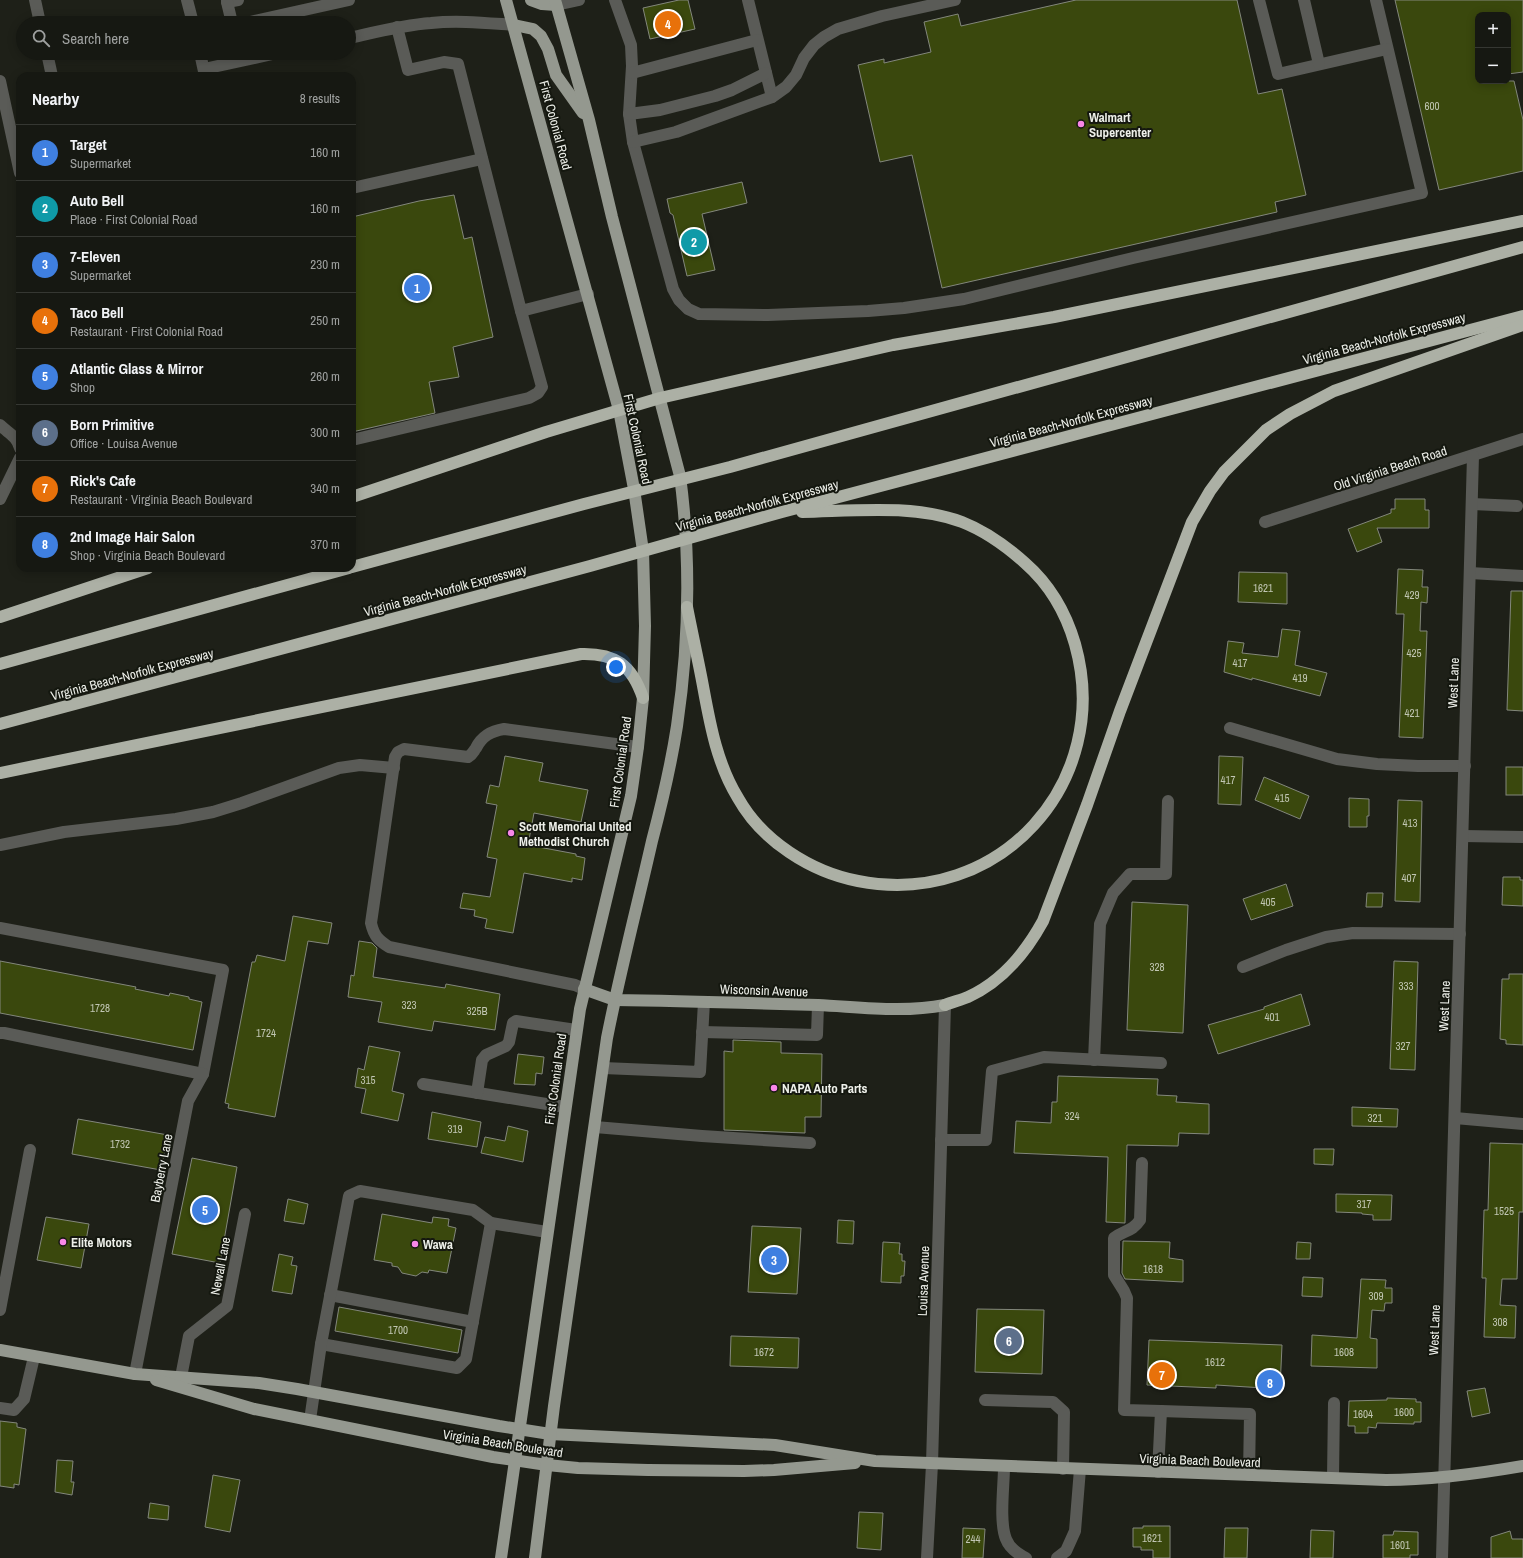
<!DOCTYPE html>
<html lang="en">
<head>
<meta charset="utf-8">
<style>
	:root { --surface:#161812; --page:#1f211b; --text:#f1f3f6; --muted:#9ea09f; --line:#353732; --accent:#7c3aed }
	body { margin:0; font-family:"Archivo Narrow",sans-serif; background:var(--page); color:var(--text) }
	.controls { position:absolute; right:12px; top:12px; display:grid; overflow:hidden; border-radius:8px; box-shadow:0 2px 10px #0003 }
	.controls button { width:36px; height:36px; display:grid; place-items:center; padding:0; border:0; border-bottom:1px solid var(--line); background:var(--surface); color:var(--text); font:20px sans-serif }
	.you { position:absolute; left:616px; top:667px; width:14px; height:14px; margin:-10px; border:3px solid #fff; border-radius:50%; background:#1a73e8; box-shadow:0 0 0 6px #1a73e833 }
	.badge { display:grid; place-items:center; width:26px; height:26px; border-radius:50%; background:var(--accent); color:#fff; font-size:13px; font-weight:700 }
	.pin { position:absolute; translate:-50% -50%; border:2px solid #fff; box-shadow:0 1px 4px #0006 }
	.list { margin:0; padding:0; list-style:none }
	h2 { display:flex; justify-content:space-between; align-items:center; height:52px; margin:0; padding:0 16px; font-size:17px }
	h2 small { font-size:13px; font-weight:400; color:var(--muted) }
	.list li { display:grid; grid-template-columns:26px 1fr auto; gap:12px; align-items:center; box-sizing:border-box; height:56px; padding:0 16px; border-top:1px solid var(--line) }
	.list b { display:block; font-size:15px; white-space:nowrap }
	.list p { margin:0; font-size:13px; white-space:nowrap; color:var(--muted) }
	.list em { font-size:13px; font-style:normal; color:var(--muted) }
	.icon { flex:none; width:22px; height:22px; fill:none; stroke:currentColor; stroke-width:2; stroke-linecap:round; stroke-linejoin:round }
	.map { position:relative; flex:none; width:1523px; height:1558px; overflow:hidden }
	.search { position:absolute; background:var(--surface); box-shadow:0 2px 10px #0003; left:16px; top:16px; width:340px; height:44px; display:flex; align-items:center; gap:10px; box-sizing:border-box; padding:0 14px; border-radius:22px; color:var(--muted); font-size:15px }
	.panel { position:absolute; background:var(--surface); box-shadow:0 2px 10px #0003; left:16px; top:72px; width:340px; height:500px; border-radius:12px }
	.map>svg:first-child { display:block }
	.building { fill:#3a480d; stroke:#83877c }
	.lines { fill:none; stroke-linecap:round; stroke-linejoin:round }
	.minor { stroke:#5a5b57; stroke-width:12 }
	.major { stroke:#94988f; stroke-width:12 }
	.highway { stroke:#acb0a5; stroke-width:12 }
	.poi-dot { fill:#f987e8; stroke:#14170f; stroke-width:1.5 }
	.labels { text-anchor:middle; stroke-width:4; stroke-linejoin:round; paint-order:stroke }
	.number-label { font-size:11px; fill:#c1c6b3 }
	.poi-label { font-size:13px; font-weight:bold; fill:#eef0ea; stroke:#14170f; text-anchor:start }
	.street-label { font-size:13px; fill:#eef0ea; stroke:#14170f }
</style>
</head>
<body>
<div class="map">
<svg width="1523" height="1558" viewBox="0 0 1523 1558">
	<rect width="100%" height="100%" fill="#1e2018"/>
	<g class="building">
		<polygon points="679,0 688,0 695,29 650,39 643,8"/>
		<polygon points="1076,0 1237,0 1258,94 1282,89 1306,195 1275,202 1277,212 942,288 912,155 880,162 858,65 884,59 884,63 931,52 924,22 958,14 961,26"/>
		<polygon points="1395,0 1523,0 1523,72 1508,74 1508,15 1478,15 1478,81 1514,81 1523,120 1523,171 1439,190"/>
		<polygon points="742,182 747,203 702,214 715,270 687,276 673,215 670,213 667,199"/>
		<polygon points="454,195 464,239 472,237 493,337 453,347 459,377 429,382 435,413 352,432 352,217 419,201"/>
		<polygon points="1395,499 1425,499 1425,510 1429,510 1429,528 1377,528 1382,542 1357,552 1348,529 1391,513 1391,509 1395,509"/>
		<polygon points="1398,569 1423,570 1422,587 1428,587 1427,603 1421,602 1420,631 1427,631 1423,738 1399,737 1404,614 1396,614"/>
		<polygon points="1239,572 1287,573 1287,604 1238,602"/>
		<polygon points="1511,591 1523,591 1523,711 1507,710"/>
		<polygon points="1282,629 1300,631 1295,665 1327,673 1320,696 1252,678 1252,680 1224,672 1228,641 1244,643 1242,653 1278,657"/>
		<polygon points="505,756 543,763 539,781 588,790 581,822 534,813 528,845 576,854 576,856 585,858 582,880 572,878 572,882 524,873 513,933 485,928 487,919 474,916 475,910 460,908 463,893 490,897 497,859 487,857 497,805 486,803 490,785 499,787"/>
		<polygon points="1219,756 1243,757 1241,805 1218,804"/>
		<rect x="1506" y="767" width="17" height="28"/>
		<polygon points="1264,777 1309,796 1300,819 1255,800"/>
		<polygon points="1349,798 1369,799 1369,816 1367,816 1367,827 1349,827"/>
		<polygon points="1398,800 1422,801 1420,902 1395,901"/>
		<polygon points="1503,877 1520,877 1520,880 1523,880 1523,906 1502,905"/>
		<polygon points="1286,884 1293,906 1251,920 1243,899"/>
		<polygon points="1367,893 1383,893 1382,907 1366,907"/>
		<polygon points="1132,902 1188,905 1183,1033 1127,1030"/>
		<polygon points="293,916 332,923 328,944 308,941 275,1117 228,1108 229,1104 225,1103 252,962 255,962 257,955 285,961"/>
		<polygon points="359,941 372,943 377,948 373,977 445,988 446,984 500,994 495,1030 434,1021 432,1031 378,1022 382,1002 348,997 351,975 354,976"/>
		<polygon points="0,961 136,987 135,989 169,996 170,993 189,997 189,999 202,1002 193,1050 0,1013"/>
		<polygon points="1394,961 1418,962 1415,1070 1390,1069"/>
		<polygon points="1509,974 1523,974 1523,1045 1506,1044 1506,1040 1500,1039 1502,979 1509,979"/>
		<polygon points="1301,994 1310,1025 1218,1054 1208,1025 1264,1009 1264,1007"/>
		<polygon points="733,1040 781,1042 781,1053 822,1054 821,1117 805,1117 805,1133 724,1130 724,1051 733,1052"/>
		<polygon points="369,1046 400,1052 392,1091 404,1094 398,1121 361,1113 366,1089 355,1087 358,1068 364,1070"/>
		<polygon points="518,1054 544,1057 542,1074 536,1073 535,1085 514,1084"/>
		<polygon points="1058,1076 1158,1079 1157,1095 1177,1096 1176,1102 1209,1104 1209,1134 1179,1133 1178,1146 1127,1145 1125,1223 1106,1222 1108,1157 1014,1153 1016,1121 1051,1123 1052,1102 1057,1102"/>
		<polygon points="1352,1107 1398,1109 1397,1127 1352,1126"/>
		<polygon points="432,1112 481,1122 477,1147 428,1139"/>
		<polygon points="78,1119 168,1135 161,1170 72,1154"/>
		<polygon points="508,1126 528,1131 523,1162 481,1153 485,1137 505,1141"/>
		<polygon points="1490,1143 1523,1144 1523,1212 1519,1212 1517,1279 1502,1279 1500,1305 1516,1306 1515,1338 1484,1337 1486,1278 1482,1278 1484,1210 1488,1210"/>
		<polygon points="1314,1149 1334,1149 1333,1165 1314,1164"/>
		<polygon points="192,1158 237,1167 220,1263 172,1254"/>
		<polygon points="1336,1194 1392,1195 1391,1220 1373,1220 1373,1215 1362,1214 1362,1213 1336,1212"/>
		<polygon points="288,1199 308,1204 304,1224 284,1221"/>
		<polygon points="382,1214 432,1223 433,1217 449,1219 448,1226 456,1228 447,1273 429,1270 428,1273 422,1272 416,1276 402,1273 398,1267 392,1266 392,1263 374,1260"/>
		<polygon points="46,1217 89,1224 81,1268 37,1260"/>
		<polygon points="838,1220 854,1221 853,1244 837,1243"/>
		<polygon points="752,1226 801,1228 797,1294 748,1292"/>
		<polygon points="1123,1241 1170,1242 1169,1258 1183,1260 1183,1282 1125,1279 1122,1273"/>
		<polygon points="883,1242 900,1243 899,1254 902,1254 902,1261 905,1261 904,1276 901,1276 901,1283 881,1282"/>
		<polygon points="1297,1242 1311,1243 1310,1259 1296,1259"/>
		<polygon points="279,1254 293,1257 291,1265 297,1266 292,1294 272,1291"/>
		<polygon points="1303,1277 1323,1278 1322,1297 1302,1296"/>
		<polygon points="1361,1279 1386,1280 1385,1288 1392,1288 1392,1303 1385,1303 1384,1311 1372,1310 1370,1338 1377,1339 1377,1368 1311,1366 1312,1335 1357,1338"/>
		<polygon points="339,1307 462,1330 458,1353 335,1331"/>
		<polygon points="977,1309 1044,1310 1042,1374 975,1372"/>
		<polygon points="731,1336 799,1338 798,1368 730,1366"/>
		<polygon points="1149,1340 1282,1345 1280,1389 1216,1385 1216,1388 1147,1385"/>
		<polygon points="1485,1388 1490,1413 1472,1417 1467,1391"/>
		<polygon points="1387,1398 1416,1399 1416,1402 1421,1402 1421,1422 1414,1422 1414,1424 1377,1423 1376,1428 1368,1427 1368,1433 1355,1433 1355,1426 1348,1426 1349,1401 1387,1400"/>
		<polygon points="0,1421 17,1423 17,1427 26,1429 19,1485 14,1484 14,1488 0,1486"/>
		<polygon points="57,1460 73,1461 71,1482 74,1482 72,1495 55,1492"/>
		<polygon points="213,1475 240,1480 230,1532 205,1527"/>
		<polygon points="150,1503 169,1506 168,1520 148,1518"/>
		<polygon points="859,1512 883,1513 881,1550 857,1548"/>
		<polygon points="1143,1526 1170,1526 1170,1558 1153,1558 1153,1550 1141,1550 1141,1547 1133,1547 1133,1528 1143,1528"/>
		<polygon points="963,1528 985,1529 983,1558 962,1558"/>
		<polygon points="1225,1528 1248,1528 1247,1558 1224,1558"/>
		<polygon points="1311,1530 1334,1531 1333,1558 1310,1558"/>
		<polygon points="1394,1531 1418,1532 1418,1555 1410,1555 1410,1558 1383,1558 1383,1535 1393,1535"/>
		<polygon points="1510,1531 1512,1539 1523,1539 1523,1558 1491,1558 1491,1537"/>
	</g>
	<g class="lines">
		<g class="minor">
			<polyline points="35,0 40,23"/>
			<polyline points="187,0 193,23"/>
			<polyline points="227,0 227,2 238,0"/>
			<polyline points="615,0 631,45 632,66 629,114 633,142 673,289 679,300 688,309 699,314 768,315 868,311 904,308 964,299 1133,258 1422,193 1376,0"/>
			<polyline points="748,0 772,97"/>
			<polyline points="1259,0 1278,74 1387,49"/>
			<polyline points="1304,0 1319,64"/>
			<polyline points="227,2 232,23"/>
			<polyline points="556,5 579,0"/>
			<polyline points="246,23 349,0"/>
			<polyline points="397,27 408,70 444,62 458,64 521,311 588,294"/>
			<path d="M349,38c27,-6 54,-13 82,-15 27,-3 55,0 83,2"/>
			<polyline points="47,53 52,76"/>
			<polyline points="200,53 205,76"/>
			<polyline points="204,69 277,53"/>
			<polyline points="632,73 757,40"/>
			<polyline points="0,81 20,173"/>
			<polyline points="629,114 660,110 715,96 732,90 766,73"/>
			<polyline points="633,142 676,132 772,97 786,87 796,75 804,58 814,45 824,37 838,29 882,16 955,0"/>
			<polyline points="352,188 482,159"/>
			<path d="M0,425c8,8 17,11 20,23"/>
			<polyline points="352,440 529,398 538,393 542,387 521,311"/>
			<polyline points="0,499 20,458"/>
			<polyline points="1472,504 1517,506"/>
			<polyline points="1265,522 1523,439"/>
			<polyline points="1470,573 1523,576"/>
			<polyline points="1230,728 1337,759 1377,764 1418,766 1465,766"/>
			<polyline points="1463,836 1523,837"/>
			<polyline points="0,845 64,832 176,819 213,812 242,803 339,768 360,765 394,768"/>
			<polyline points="0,928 223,970 203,1074 188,1101 135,1374"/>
			<polyline points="1243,967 1286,950 1326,937 1353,933 1460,934"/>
			<path d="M584,989l-9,-4 -186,-38c-11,-7 -15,-11 -18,-24l24,-166 3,-5 6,-3 64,8c5,-3 5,-5 8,-9 6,-12 15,-17 28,-19l134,18"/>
			<polyline points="702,1032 817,1035 818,1005"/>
			<polyline points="0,1033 4,1033 203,1074"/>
			<polyline points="1094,1060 1100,924 1113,893 1130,874 1166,874 1168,801"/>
			<polyline points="603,1068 700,1072 704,1002"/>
			<polyline points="423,1084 565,1107"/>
			<polyline points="477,1093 482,1060 486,1055 506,1046 509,1042 513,1023 516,1021 576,1030"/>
			<polyline points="1455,1118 1523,1124"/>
			<polyline points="595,1127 702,1136 810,1143"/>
			<polyline points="941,1140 986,1140 992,1071 1044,1057 1161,1063"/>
			<path d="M1142,1163l-2,57c-8,12 -16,10 -26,18v37l10,16 3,7 -3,112 37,1"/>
			<polyline points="330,1295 473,1322"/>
			<polyline points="0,1310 30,1150"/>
			<polyline points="321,1344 457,1368 466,1359 491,1223"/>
			<polyline points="181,1377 189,1336 227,1306 245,1214"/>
			<polyline points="985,1400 1053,1402 1064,1412 1063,1469"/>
			<polyline points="0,1408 14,1410 24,1399 34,1357"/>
			<polyline points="310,1420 321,1344 349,1196 360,1191 473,1210 491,1223 547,1232"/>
			<path d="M1004,1467c0,18 -5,55 2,72 3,8 12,15 20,19"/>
			<polyline points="1158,1472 1161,1411 1250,1414 1249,1475"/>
			<polyline points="1333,1478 1334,1403"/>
			<polyline points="927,1558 932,1464 945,1005"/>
			<polyline points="1057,1558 1066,1551 1075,1531 1080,1469"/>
			<polyline points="1442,1558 1473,456"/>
		</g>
		<g class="major">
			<polyline points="531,0 542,4 556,5"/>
			<polyline points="514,25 533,29 541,36 548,49 556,75 583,113"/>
			<path d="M584,989l31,11c67,1 135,3 203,5 42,2 85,8 127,0"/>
			<path d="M0,1350l135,24 124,9 38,6 202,37 51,8 225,11 100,16 511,19c46,0 91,-6 137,-14"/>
			<polyline points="156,1380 254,1409 493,1457 547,1465 578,1468 648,1470 744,1471 774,1470 855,1463"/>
			<polyline points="501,1558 580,1009 631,796 638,747 643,698 645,626 643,551 634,489 619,410 506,0"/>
			<path d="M535,1558l19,-152 53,-368c13,-66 30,-131 45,-197 10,-38 19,-76 25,-115 12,-82 14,-167 3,-250l-68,-259 -23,-97 -34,-120"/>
		</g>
		<g class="highway">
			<polyline points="352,497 546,432 660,398 893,345 1054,317 1523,221"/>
			<polyline points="352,567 584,504 730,467 1523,247"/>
			<path d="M687,607c5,26 11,52 16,79 7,38 14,78 35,112 24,43 73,74 120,83 141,28 256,-99 217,-237 -9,-31 -26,-60 -50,-81 -19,-17 -40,-32 -63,-41 -48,-18 -109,-11 -160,-10"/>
			<polyline points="0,617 148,568"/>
			<polyline points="0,664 349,568"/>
			<polyline points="0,724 590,566 782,512 1523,316"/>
			<path d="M0,773l581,-119c34,-1 51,11 62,44"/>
			<path d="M945,1005c7,-3 16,-5 23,-8 33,-15 58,-45 75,-76l44,-116 33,-94 72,-189 18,-31 14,-19 42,-42 24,-16 44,-23 189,-66"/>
		</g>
	</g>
	<g class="poi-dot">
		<circle cx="1081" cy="124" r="4"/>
		<circle cx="511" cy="833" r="4"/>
		<circle cx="774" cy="1088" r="4"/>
		<circle cx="63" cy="1242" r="4"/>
		<circle cx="415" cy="1244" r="4"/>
	</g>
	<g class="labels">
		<g class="number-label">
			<text x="1432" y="110">600</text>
			<text x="1263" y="592">1621</text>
			<text x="1412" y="599">429</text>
			<text x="1414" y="657">425</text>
			<text x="1240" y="667">417</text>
			<text x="1300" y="682">419</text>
			<text x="1412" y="717">421</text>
			<text x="1228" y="784">417</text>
			<text x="1282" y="802">415</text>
			<text x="1410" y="827">413</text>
			<text x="1409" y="882">407</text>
			<text x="1268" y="906">405</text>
			<text x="1157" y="971">328</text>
			<text x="1406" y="990">333</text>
			<text x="409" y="1009">323</text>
			<text x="100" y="1012">1728</text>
			<text x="477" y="1015">325B</text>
			<text x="1272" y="1021">401</text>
			<text x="266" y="1037">1724</text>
			<text x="1403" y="1050">327</text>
			<text x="368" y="1084">315</text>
			<text x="1072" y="1120">324</text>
			<text x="1375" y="1122">321</text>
			<text x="455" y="1133">319</text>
			<text x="120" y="1148">1732</text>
			<text x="1364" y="1208">317</text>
			<text x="1504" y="1215">1525</text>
			<text x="1153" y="1273">1618</text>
			<text x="1376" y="1300">309</text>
			<text x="1500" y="1326">308</text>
			<text x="398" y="1334">1700</text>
			<text x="764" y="1356">1672</text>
			<text x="1344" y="1356">1608</text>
			<text x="1215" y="1366">1612</text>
			<text x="1404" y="1416">1600</text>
			<text x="1363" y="1418">1604</text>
			<text x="1152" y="1542">1621</text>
			<text x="973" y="1543">244</text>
			<text x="1400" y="1549">1601</text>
		</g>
		<g class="poi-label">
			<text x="1089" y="122">Walmart<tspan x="1089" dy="15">Supercenter</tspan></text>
			<text x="519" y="831">Scott Memorial United<tspan x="519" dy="15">Methodist Church</tspan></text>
			<text x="782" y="1093">NAPA Auto Parts</text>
			<text x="71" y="1247">Elite Motors</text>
			<text x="423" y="1249">Wawa</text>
		</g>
		<g class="street-label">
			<text transform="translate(556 125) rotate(75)" y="5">First Colonial Road</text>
			<text transform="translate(1384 338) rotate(-15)" y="5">Virginia Beach-Norfolk Expressway</text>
			<text transform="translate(1071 421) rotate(-15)" y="5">Virginia Beach-Norfolk Expressway</text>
			<text transform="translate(638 439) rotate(78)" y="5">First Colonial Road</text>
			<text transform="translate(1390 468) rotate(-18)" y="5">Old Virginia Beach Road</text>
			<text transform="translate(757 505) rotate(-15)" y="5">Virginia Beach-Norfolk Expressway</text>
			<text transform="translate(445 590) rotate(-15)" y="5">Virginia Beach-Norfolk Expressway</text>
			<text transform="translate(132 674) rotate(-15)" y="5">Virginia Beach-Norfolk Expressway</text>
			<text transform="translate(1453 683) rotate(-88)" y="5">West Lane</text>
			<text transform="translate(620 762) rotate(-82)" y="5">First Colonial Road</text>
			<text transform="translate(764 990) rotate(2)" y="5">Wisconsin Avenue</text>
			<text transform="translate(1444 1006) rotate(-88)" y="5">West Lane</text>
			<text transform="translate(555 1079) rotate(-82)" y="5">First Colonial Road</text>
			<text transform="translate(161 1168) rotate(-79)" y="5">Bayberry Lane</text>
			<text transform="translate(220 1266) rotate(-79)" y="5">Newall Lane</text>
			<text transform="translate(923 1281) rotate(-88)" y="5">Louisa Avenue</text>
			<text transform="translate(1434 1330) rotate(-88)" y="5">West Lane</text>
			<text transform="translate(503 1443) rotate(9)" y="5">Virginia Beach Boulevard</text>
			<text transform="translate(1200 1460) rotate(2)" y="5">Virginia Beach Boulevard</text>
		</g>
	</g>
</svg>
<div class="controls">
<button>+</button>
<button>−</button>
</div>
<div class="you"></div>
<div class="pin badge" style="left:417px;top:288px;background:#3f7fe0">1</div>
<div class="pin badge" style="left:694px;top:242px;background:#0f9aa8">2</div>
<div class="pin badge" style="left:774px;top:1260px;background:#3f7fe0">3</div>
<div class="pin badge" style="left:668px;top:24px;background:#e8710a">4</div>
<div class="pin badge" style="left:205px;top:1210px;background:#3f7fe0">5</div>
<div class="pin badge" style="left:1009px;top:1341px;background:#5c6f8a">6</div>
<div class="pin badge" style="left:1162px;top:1375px;background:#e8710a">7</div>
<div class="pin badge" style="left:1270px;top:1383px;background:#3f7fe0">8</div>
<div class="search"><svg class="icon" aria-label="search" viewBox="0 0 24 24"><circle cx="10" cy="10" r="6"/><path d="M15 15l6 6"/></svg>Search here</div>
<section class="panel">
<h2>Nearby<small>8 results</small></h2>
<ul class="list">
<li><span class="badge" style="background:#3f7fe0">1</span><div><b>Target</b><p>Supermarket</p></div><em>160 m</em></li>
<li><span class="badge" style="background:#0f9aa8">2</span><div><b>Auto Bell</b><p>Place · First Colonial Road</p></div><em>160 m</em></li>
<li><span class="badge" style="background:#3f7fe0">3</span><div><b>7-Eleven</b><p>Supermarket</p></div><em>230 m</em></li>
<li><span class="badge" style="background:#e8710a">4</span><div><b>Taco Bell</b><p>Restaurant · First Colonial Road</p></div><em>250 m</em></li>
<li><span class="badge" style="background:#3f7fe0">5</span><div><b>Atlantic Glass &amp; Mirror</b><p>Shop</p></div><em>260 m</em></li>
<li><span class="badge" style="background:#5c6f8a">6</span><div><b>Born Primitive</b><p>Office · Louisa Avenue</p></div><em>300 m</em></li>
<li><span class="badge" style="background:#e8710a">7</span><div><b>Rick's Cafe</b><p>Restaurant · Virginia Beach Boulevard</p></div><em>340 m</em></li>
<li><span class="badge" style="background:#3f7fe0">8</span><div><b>2nd Image Hair Salon</b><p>Shop · Virginia Beach Boulevard</p></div><em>370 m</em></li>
</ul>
</section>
</div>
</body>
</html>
